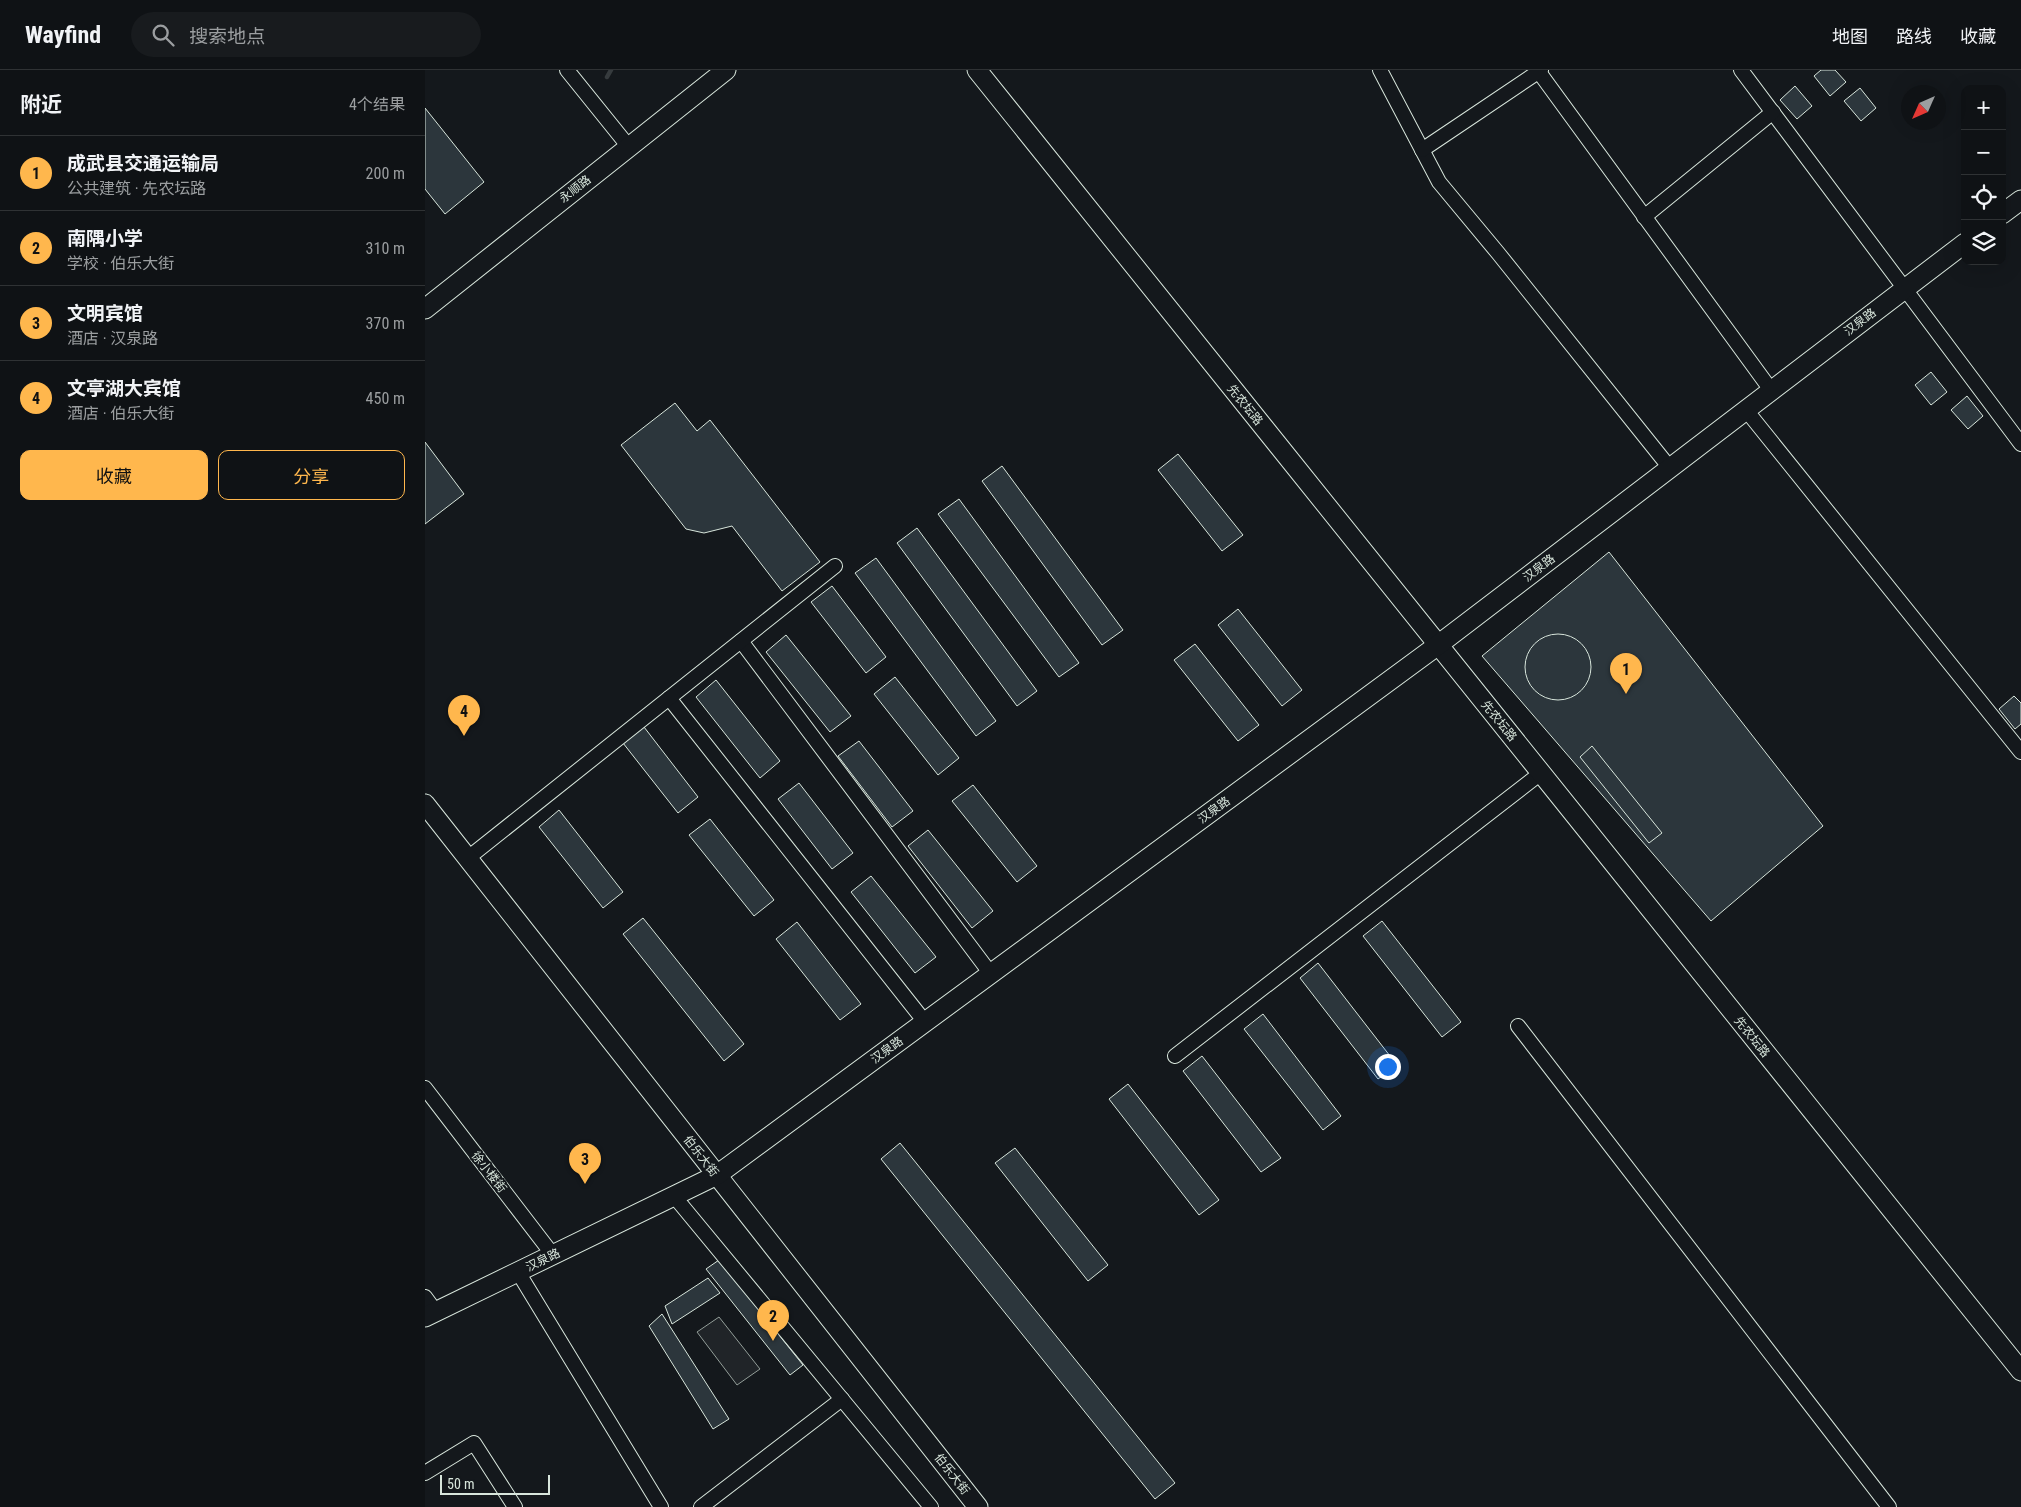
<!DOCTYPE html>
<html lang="zh">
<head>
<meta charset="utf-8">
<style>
	:root { --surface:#0f1215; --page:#181b1e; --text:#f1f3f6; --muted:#9b9ea0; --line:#2f3234; --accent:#ffb74d }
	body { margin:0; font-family:"Roboto Condensed","Noto Sans SC",sans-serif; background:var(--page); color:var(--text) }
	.controls { position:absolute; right:15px; top:15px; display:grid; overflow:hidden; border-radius:10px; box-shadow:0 5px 20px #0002 }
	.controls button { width:45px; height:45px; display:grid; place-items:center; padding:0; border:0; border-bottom:1px solid var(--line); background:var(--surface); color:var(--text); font:25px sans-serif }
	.compass { position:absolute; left:1476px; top:15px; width:45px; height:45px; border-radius:50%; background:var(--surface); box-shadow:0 5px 20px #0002; rotate:225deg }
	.scale { position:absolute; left:15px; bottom:12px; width:110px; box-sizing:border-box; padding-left:5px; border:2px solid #d8e6dc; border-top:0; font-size:14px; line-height:18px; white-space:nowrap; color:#d8e6dc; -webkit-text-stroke:4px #14181c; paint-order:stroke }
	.you { position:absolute; left:962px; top:996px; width:18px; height:18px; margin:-12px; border:4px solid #fff; border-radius:50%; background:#1a73e8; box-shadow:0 0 0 8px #1a73e833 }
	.badge { display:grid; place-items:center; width:32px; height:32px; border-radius:50%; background:var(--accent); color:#111; font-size:16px; font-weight:700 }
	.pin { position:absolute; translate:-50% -41px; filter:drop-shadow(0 1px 2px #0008) }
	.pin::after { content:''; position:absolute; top:26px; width:18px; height:15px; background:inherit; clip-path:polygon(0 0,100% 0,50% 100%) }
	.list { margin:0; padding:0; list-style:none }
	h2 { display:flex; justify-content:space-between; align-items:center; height:65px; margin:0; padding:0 20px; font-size:21px }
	h2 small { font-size:16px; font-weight:400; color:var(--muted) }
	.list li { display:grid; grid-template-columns:32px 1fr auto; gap:15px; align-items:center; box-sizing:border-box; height:75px; padding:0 20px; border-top:1px solid var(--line) }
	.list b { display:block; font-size:19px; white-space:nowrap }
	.list p { margin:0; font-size:16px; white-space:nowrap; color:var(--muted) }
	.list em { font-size:16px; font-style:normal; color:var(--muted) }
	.actions { display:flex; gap:10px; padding:15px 20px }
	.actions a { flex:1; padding:11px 0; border:1px solid var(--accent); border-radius:10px; text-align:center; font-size:18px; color:var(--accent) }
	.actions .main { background:var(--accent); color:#111 }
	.icon { flex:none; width:28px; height:28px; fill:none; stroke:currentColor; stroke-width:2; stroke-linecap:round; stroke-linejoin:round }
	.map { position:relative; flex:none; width:1596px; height:1437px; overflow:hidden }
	header { display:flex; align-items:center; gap:30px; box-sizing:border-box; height:70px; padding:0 25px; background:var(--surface); border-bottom:1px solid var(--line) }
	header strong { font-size:24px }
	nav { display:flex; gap:28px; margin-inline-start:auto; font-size:18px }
	.search { width:350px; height:45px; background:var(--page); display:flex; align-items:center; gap:12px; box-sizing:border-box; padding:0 18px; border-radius:28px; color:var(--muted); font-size:19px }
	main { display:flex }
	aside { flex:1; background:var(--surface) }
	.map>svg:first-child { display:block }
	.green { fill:#202428; stroke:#939e99 }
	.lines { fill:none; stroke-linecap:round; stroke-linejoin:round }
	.stream { stroke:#363b3e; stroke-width:4.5 }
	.building { fill:#2c363c; stroke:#d8e6dc }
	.street-casing { stroke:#d8e6dc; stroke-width:16 }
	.secondary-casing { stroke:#d8e6dc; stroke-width:21 }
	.street { stroke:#14181c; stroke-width:14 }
	.secondary { stroke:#14181c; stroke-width:19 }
	.labels { text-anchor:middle; stroke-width:4; stroke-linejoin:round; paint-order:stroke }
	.street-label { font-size:12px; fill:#d8e6dc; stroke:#14181c }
</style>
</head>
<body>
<header>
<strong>Wayfind</strong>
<div class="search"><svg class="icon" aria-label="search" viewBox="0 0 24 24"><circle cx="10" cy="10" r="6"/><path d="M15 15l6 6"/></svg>搜索地点</div>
<nav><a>地图</a><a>路线</a><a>收藏</a></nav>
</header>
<main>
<aside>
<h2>附近<small>4个结果</small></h2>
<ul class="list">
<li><span class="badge">1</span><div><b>成武县交通运输局</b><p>公共建筑 · 先农坛路</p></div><em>200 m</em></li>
<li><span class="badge">2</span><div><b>南隅小学</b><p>学校 · 伯乐大街</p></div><em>310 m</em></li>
<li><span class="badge">3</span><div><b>文明宾馆</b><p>酒店 · 汉泉路</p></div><em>370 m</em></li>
<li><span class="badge">4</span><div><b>文亭湖大宾馆</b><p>酒店 · 伯乐大街</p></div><em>450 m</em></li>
</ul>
<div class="actions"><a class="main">收藏</a><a>分享</a></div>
</aside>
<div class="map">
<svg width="1596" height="1437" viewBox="0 0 1596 1437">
	<rect width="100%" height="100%" fill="#14181c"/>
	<polygon class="green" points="294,1247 335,1299 312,1315 272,1262"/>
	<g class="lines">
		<polyline class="stream" points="182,7 186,0"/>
	</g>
	<g class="building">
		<polygon points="1396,0 1410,0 1421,12 1405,26 1389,6"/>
		<polygon points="1370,16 1387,36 1372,49 1355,30"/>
		<polygon points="1435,18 1451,38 1436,51 1419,31"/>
		<polygon points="0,38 59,112 20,144 0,119"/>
		<polygon points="1506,302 1522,322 1506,335 1490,315"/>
		<polygon points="1542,326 1558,346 1543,359 1526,340"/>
		<polygon points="250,333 272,361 285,350 395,492 357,521 307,456 279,463 261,459 196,375"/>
		<polygon points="0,372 39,424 0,454"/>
		<polygon points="753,384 818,465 797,481 733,400"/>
		<polygon points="577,396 698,560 677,575 557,411"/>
		<polygon points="534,429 654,593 634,607 513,444"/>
		<polygon points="492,458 612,621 592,636 472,473"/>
		<polygon points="1184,482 1398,756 1286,851 1057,586"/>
		<polygon points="451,488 571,651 551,666 430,503"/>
		<polygon points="407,516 461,587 441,603 386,532"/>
		<polygon points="813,539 877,620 857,636 793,555"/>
		<circle cx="1133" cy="597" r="33"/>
		<polygon points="361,565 426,646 405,662 341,582"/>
		<polygon points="770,574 834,655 813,671 749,590"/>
		<polygon points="470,607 534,688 513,705 449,624"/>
		<polygon points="291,610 355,691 335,708 271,627"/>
		<polygon points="1589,626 1596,633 1596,654 1590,659 1574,639"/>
		<polygon points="219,657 273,727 253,743 198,673"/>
		<polygon points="434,671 488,741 467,757 413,686"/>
		<polygon points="1167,676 1237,763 1224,773 1155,687"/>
		<polygon points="374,713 428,783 407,799 353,729"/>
		<polygon points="548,715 612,796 592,812 527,731"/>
		<polygon points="134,740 198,822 178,838 114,757"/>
		<polygon points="285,749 349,830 329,846 264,765"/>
		<polygon points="503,760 568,841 547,858 483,776"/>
		<polygon points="446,806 511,887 490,903 426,822"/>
		<polygon points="218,848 319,974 299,991 198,864"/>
		<polygon points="957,851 1036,952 1017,967 938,866"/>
		<polygon points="372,852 436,934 415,950 351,869"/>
		<polygon points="893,893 972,995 953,1009 875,908"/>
		<polygon points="838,944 916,1046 898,1060 819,959"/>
		<polygon points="777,986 856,1088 836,1102 758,1001"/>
		<polygon points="703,1014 794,1130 774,1145 684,1029"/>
		<polygon points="475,1073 750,1413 730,1429 456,1089"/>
		<polygon points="590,1078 683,1195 663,1211 570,1093"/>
		<polygon points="294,1190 378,1295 365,1305 281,1199"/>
		<polygon points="283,1208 295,1223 247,1254 240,1236"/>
		<polygon points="237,1244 304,1349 288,1359 224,1256"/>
	</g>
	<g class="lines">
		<defs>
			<g id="street">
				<polyline points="142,0 204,77"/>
				<polyline points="955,0 1014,112 1073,183 1245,398"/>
				<polyline points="1316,0 1596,374"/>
				<polyline points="1114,2 1346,320"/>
				<polyline points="997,80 1116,0"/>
				<polyline points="1219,147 1348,42"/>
				<polyline points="1321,340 1596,682"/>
				<polyline points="316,571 566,904"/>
				<polyline points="244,628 500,952"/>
				<polyline points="43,788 410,496"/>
				<polyline points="1093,956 1464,1437"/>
				<polyline points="750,986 1116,703"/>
				<polyline points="0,1018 128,1185"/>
				<polyline points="249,1126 506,1437"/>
				<polyline points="93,1202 236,1437"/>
				<polyline points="0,1227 11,1242"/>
				<polyline points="0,1403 49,1373 90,1437"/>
				<polyline points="276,1437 417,1329"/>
			</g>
			<g id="secondary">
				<polyline points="552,0 1596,1301"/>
				<polyline points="1577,144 1596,130"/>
				<polyline points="0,239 301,0"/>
				<polyline points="0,734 553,1437"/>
				<polyline points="0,1247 292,1105 1013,575 1540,173"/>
			</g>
		</defs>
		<use href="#street" class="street-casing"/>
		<use href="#secondary" class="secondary-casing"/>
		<use href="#street" class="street"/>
		<use href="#secondary" class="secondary"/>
	</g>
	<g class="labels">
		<g class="street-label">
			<text transform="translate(150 119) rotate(-38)" y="4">永顺路</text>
			<text transform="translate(1435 252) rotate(-37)" y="4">汉泉路</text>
			<text transform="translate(820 335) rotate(51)" y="4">先农坛路</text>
			<text transform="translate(1114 498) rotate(-37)" y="4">汉泉路</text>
			<text transform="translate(1074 651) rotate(51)" y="4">先农坛路</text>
			<text transform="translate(789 740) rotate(-36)" y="4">汉泉路</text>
			<text transform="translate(1327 967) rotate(51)" y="4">先农坛路</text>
			<text transform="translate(462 980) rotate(-36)" y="4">汉泉路</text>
			<text transform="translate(276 1086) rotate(52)" y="4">伯乐大街</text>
			<text transform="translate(64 1102) rotate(52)" y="4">徐小楼街</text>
			<text transform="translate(118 1190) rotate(-26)" y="4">汉泉路</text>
			<text transform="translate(527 1404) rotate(52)" y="4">伯乐大街</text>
		</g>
	</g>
</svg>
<div class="controls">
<button>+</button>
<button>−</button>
<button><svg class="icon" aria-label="locate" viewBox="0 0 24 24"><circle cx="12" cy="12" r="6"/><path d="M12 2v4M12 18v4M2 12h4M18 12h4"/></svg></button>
<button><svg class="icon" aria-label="layers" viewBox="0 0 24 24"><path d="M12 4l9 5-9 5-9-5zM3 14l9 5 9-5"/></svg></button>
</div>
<svg class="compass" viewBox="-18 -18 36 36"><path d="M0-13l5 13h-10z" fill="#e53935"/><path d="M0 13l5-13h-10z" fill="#9b9ea0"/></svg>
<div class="scale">50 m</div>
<div class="you"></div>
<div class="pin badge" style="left:1201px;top:624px">1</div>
<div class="pin badge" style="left:348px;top:1271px">2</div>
<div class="pin badge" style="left:160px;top:1114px">3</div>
<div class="pin badge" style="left:39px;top:666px">4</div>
</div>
</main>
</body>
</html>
